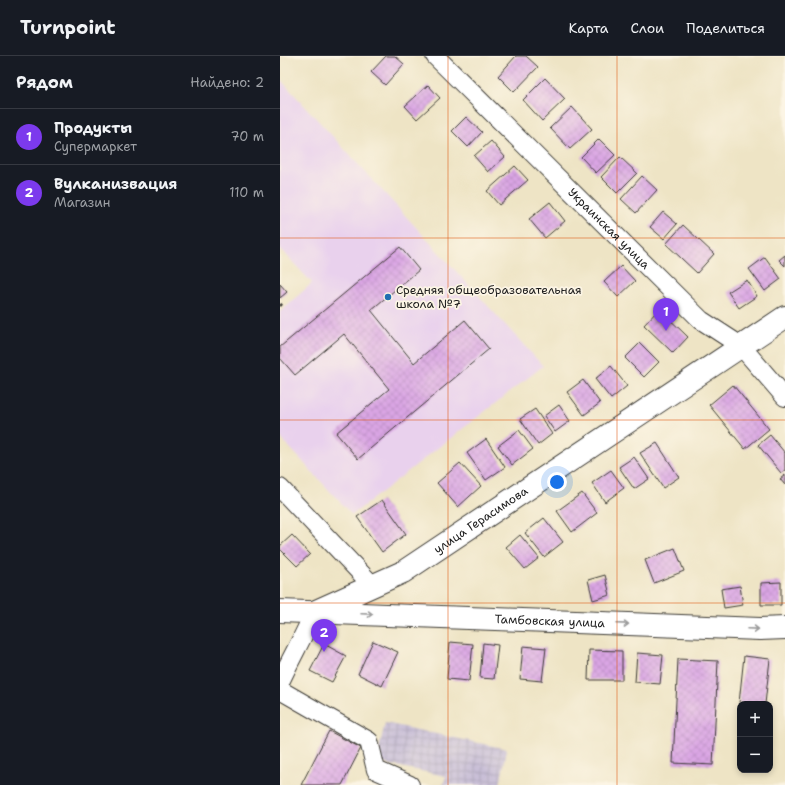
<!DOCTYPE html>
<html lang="ru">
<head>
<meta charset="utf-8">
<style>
	:root { --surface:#171b24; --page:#242831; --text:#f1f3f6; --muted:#9ea1a6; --line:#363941; --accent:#7c3aed }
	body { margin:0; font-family:"Shantell Sans",sans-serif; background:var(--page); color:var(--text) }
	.controls { position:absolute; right:12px; bottom:12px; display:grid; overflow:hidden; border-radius:8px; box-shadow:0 2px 6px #0003 }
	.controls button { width:36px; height:36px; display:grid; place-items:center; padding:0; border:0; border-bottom:1px solid var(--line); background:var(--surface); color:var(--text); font:20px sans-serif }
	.you { position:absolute; left:277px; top:426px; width:14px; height:14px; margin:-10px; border:3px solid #fff; border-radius:50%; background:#1a73e8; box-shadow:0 0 0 6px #1a73e833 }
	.badge { display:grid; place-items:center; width:26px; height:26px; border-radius:50%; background:var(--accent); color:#fff; font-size:13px; font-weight:700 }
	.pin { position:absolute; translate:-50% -33px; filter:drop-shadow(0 1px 2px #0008) }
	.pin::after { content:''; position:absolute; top:21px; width:14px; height:12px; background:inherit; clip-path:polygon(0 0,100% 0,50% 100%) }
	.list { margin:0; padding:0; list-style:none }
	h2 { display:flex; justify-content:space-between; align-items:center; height:52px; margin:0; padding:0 16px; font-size:17px }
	h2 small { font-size:13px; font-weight:400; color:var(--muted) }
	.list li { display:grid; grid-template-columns:26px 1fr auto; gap:12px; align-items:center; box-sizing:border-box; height:56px; padding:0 16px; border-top:1px solid var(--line) }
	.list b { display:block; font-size:15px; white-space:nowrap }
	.list p { margin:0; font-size:13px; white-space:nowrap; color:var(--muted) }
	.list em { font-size:13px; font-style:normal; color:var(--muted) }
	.map { position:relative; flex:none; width:505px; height:729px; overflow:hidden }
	header { display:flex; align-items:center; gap:24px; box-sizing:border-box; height:56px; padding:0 20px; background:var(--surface); border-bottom:1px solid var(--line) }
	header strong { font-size:19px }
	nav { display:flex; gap:22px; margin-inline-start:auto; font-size:14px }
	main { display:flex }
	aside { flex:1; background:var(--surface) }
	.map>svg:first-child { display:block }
	.built { fill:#e9d1ed }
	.industrial { fill:url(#industrial-grid) }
	.building { fill:url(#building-cross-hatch) }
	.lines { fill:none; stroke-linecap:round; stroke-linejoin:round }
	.minor-casing { stroke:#3c3a35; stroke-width:20 }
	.major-casing { stroke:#3c3a35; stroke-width:24 }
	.path { stroke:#3c3a35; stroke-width:2.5; stroke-dasharray:3 3; stroke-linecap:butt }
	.minor { stroke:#fff; stroke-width:18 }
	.major { stroke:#fff; stroke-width:22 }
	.oneway { stroke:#999 }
	.grid { fill:none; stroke:#de560d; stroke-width:1; stroke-opacity:0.55 }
	.poi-dot { fill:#1f6fb2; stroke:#fcf5e5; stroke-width:1.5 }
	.labels { text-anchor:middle; stroke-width:3.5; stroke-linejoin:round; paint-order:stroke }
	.street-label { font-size:12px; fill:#1c1c1c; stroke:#fcf5e5 }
	.poi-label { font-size:12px; fill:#1c1c1c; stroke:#fcf5e5; text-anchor:start }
</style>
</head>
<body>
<header>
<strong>Turnpoint</strong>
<nav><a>Карта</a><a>Слои</a><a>Поделиться</a></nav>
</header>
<main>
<aside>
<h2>Рядом<small>Найдено: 2</small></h2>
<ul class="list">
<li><span class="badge">1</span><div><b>Продукты</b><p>Супермаркет</p></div><em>70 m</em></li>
<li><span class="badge">2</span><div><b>Вулканизвация</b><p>Магазин</p></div><em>110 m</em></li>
</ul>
</aside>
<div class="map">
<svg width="505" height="729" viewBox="0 0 505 729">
	<defs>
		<pattern id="industrial-grid" width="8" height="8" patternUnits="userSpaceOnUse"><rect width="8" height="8" fill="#c9bfd7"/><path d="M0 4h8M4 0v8" fill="none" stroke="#aca4b8"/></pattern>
		<pattern id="building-cross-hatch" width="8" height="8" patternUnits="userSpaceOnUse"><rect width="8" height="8" fill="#daa5e4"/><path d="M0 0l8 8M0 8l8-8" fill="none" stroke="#ba8dc3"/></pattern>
	</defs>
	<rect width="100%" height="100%" fill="#fcf5e5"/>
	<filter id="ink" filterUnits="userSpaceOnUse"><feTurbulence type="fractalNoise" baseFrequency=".025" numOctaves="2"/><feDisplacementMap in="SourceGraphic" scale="8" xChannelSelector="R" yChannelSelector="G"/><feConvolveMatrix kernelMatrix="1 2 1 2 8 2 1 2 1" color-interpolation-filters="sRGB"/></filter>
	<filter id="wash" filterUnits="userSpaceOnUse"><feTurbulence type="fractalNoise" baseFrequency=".012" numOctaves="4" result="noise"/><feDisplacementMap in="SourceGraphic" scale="16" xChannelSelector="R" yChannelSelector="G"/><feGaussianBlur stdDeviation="0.9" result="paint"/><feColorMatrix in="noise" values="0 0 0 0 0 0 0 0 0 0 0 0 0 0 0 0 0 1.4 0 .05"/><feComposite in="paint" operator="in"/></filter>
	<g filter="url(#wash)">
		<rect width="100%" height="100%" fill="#eee4c5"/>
		<polygon class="built" points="0,23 263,310 72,459 0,381 0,256 32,227 0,192"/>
		<polygon class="industrial" points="105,667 227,693 220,729 163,729 166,720 96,706"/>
		<g id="blocks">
			<g class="building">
				<polygon points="106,0 115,0 124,8 105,29 91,16"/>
				<polygon points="236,0 246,0 258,11 234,36 218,20"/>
				<polygon points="265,22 285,43 262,65 243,44"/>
				<polygon points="148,29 160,42 137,63 125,50"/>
				<polygon points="292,51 312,73 290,93 270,72"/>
				<polygon points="186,61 202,76 188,91 172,75"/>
				<polygon points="319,83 335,99 316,117 301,101"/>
				<polygon points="211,85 225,101 208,116 194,100"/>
				<polygon points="340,101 357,117 337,137 321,121"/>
				<polygon points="235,110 248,124 219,149 207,135"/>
				<polygon points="362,120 377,134 356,157 341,143"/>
				<polygon points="270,146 285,165 265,182 249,163"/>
				<polygon points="383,156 397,168 384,183 370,171"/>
				<polygon points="403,169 434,198 417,217 386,188"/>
				<polygon points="120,191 139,214 91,254 134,307 185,264 209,293 78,403 56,377 109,333 64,278 15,319 0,302 0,291"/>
				<polygon points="505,199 505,210 499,204"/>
				<polygon points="485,201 501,223 485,235 469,213"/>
				<polygon points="341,210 355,225 338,241 324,226"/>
				<polygon points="467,224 477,240 459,252 448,236"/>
				<polygon points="0,228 7,236 0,242"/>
				<polygon points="379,253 408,281 393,297 364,269"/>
				<polygon points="360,287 379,306 364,321 345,302"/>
				<polygon points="331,310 347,330 331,343 315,323"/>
				<polygon points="303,324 320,347 304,359 287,336"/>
				<polygon points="453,329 489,373 465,393 429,349"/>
				<polygon points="279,349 290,365 275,376 264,360"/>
				<polygon points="255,353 272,378 258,389 240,363"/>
				<polygon points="239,374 253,393 232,409 218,390"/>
				<polygon points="490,379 505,397 505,414 501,417 478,389"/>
				<polygon points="206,383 225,411 206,424 187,397"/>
				<polygon points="377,387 399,421 383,432 360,397"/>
				<polygon points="354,401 369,423 354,433 339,411"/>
				<polygon points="180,407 201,430 178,451 157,427"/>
				<polygon points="331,414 344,432 325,446 312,427"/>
				<polygon points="505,419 505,429 500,423"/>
				<polygon points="302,437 317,457 292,476 277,455"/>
				<polygon points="102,444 126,478 102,496 77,461"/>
				<polygon points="264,462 283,486 264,501 245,477"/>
				<polygon points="12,479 30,498 17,510 0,493 0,490"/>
				<polygon points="240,479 259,502 245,513 226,491"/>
				<polygon points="395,492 404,515 374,527 365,504"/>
				<polygon points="325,519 330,539 313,544 308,524"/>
				<polygon points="501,526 501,549 481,549 481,527"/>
				<polygon points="460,530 463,549 444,552 441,533"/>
				<polygon points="93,585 118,596 102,630 78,618"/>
				<polygon points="170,586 193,588 189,625 167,623"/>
				<polygon points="203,587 218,589 214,623 200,622"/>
				<polygon points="44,588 66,600 52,626 30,615"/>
				<polygon points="243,590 266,592 262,625 240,623"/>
				<polygon points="309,594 342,595 342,624 308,624"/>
				<polygon points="357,597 383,599 380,628 355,626"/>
				<polygon points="464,600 490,603 485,648 459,647"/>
				<polygon points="398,603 438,605 433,709 393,707"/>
				<polygon points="49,675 81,692 62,729 21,729"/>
			</g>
		</g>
	</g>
	<g filter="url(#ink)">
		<use href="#blocks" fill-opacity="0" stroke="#3c3a35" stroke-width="1"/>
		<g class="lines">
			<defs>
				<g id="minor">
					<path id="s1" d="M155,0l266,264 40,26 44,51"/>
					<polyline points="0,432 93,530"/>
					<path d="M0,626c11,-24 24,-46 34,-70"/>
					<polyline points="0,634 89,685 96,714 130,729"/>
				</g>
				<g id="major">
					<path id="s2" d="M0,555l480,18 25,-1"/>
					<path id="s3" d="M34,556l89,-40 382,-255"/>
				</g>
			</defs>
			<use href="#minor" class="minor-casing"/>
			<use href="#major" class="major-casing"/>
			<polyline class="path" points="0,250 4,246"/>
			<use href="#minor" class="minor"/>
			<use href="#major" class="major"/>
		</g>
		<defs><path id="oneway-shaft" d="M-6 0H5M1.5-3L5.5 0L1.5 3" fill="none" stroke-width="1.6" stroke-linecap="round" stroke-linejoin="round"/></defs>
		<g class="oneway">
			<use href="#oneway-shaft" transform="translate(87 558) rotate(2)"/>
			<use href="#oneway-shaft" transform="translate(343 568) rotate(2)"/>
			<use href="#oneway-shaft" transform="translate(473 573) rotate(2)"/>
		</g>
	</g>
	<path class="grid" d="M168,0v729M337,0v729M0,182h505M0,364h505M0,547h505"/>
	<circle class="poi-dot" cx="108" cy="241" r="4"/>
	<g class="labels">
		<g class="street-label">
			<text dy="4" stroke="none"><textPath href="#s1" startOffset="245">Украинская улица</textPath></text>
			<text dy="4" stroke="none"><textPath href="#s3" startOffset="191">улица Герасимова</textPath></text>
			<text dy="4" stroke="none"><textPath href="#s2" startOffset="270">Тамбовская улица</textPath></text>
		</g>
		<g class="poi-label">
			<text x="116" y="238">Средняя общеобразовательная<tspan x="116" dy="14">школа №7</tspan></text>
		</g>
	</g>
</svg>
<div class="controls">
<button>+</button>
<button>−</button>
</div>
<div class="you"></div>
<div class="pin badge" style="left:386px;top:275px">1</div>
<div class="pin badge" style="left:44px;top:596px">2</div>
</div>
</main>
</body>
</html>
